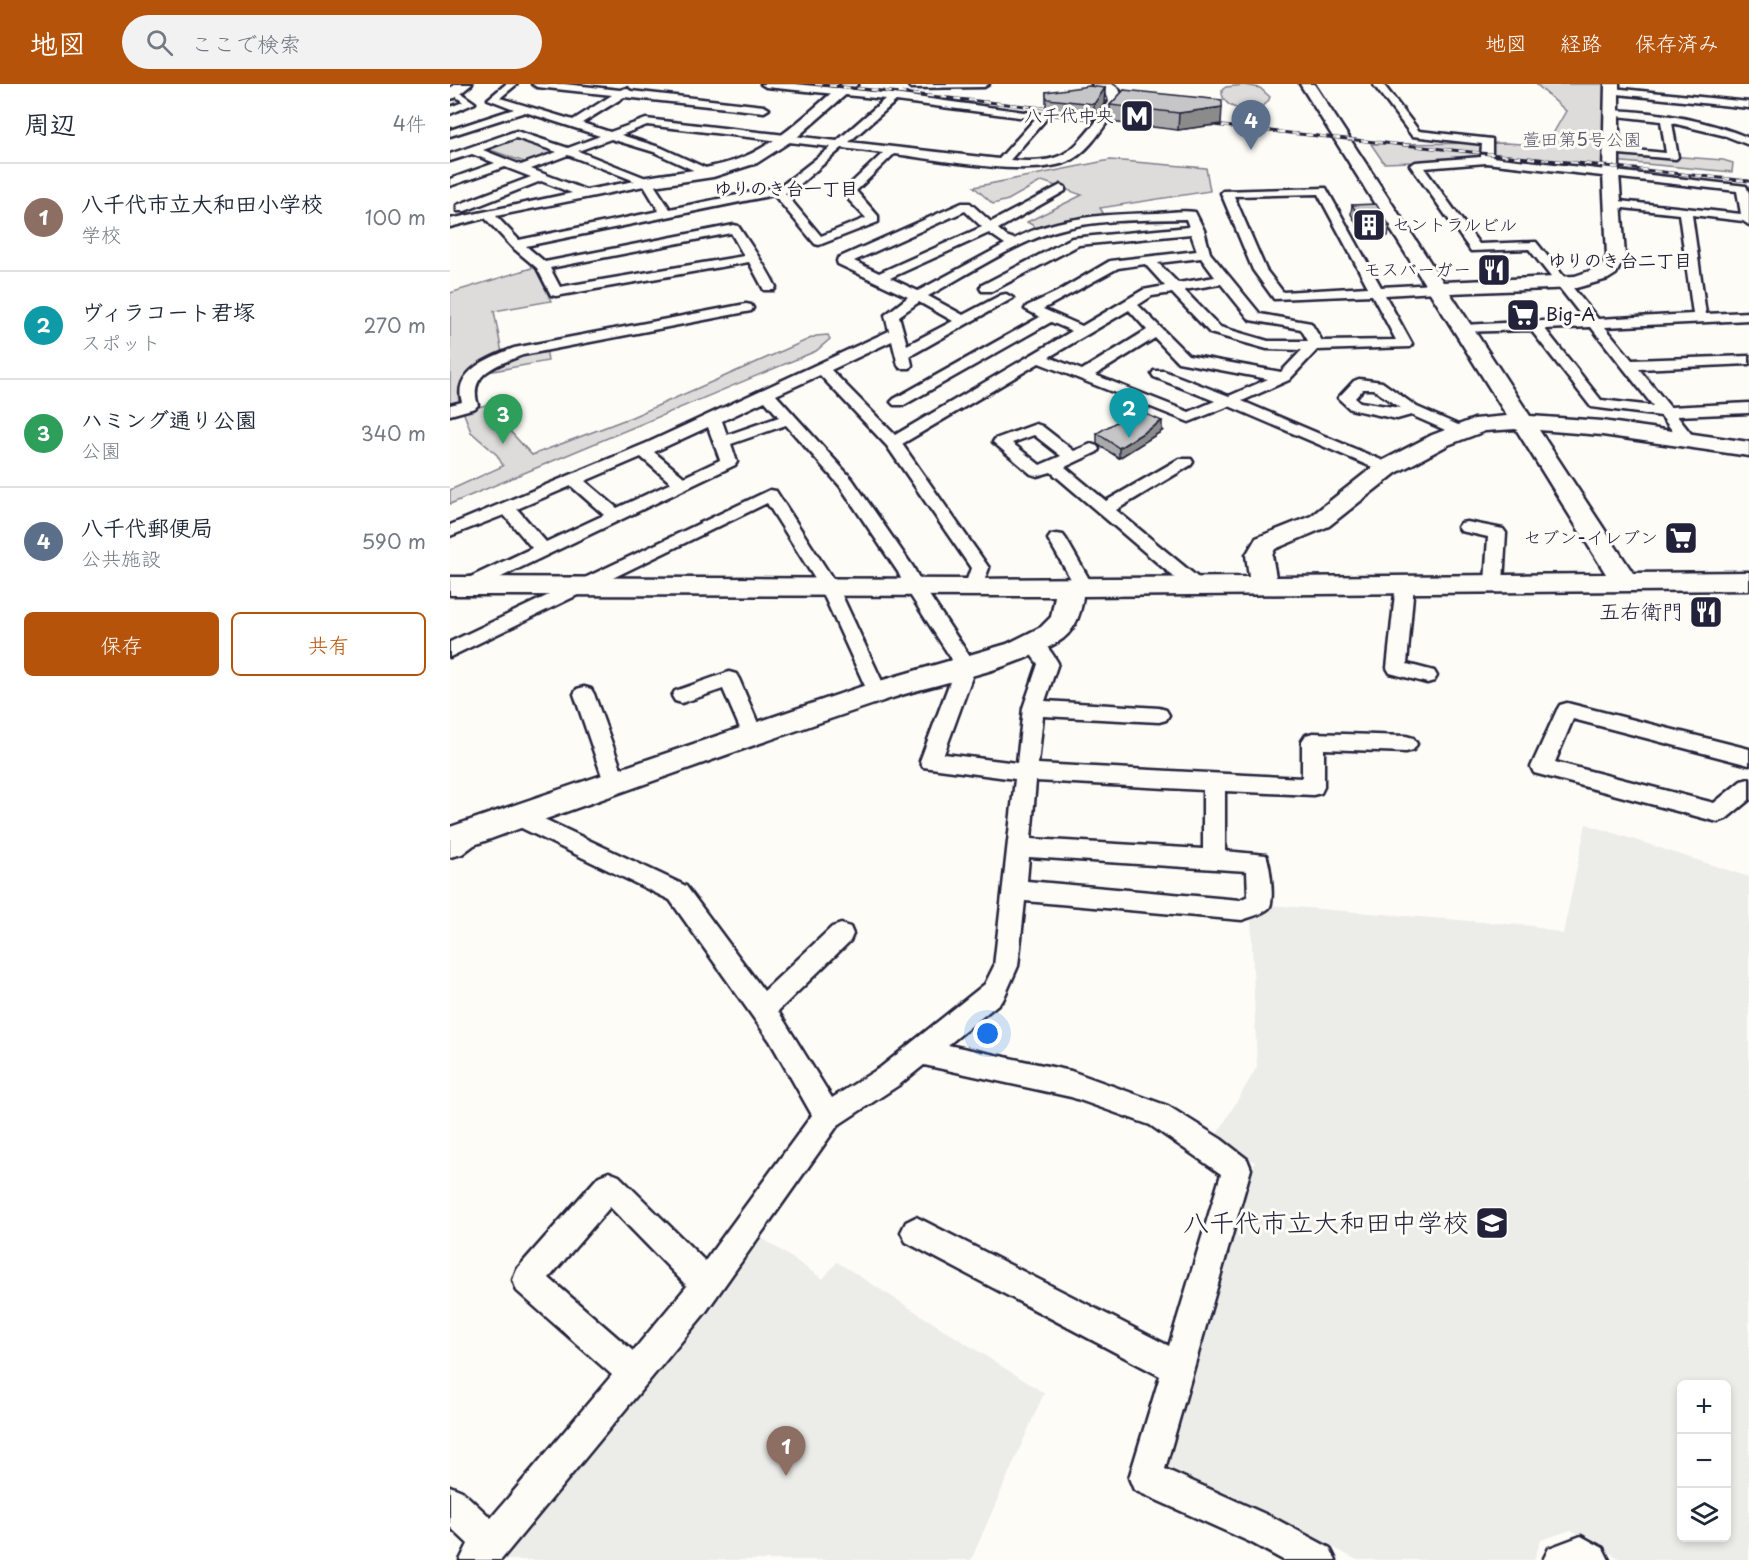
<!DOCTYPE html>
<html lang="ja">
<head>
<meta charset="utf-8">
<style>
	:root { --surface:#fff; --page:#f2f2f3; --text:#1f2937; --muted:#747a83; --line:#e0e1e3; --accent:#b45309 }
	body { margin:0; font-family:"Playpen Sans","Klee One",sans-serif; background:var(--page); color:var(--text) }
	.controls { position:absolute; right:18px; bottom:18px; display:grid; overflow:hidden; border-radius:9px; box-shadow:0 3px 9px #0003 }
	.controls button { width:54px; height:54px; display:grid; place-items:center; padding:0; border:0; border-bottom:2px solid var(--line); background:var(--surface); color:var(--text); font:30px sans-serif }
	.you { position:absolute; left:538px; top:950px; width:21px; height:21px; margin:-15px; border:4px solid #fff; border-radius:50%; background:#1a73e8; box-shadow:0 0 0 9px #1a73e833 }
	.badge { display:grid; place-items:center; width:39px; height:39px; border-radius:50%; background:var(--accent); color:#fff; font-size:20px; font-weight:700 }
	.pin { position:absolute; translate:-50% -50px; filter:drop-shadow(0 2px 3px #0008) }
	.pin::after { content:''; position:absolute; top:32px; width:21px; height:18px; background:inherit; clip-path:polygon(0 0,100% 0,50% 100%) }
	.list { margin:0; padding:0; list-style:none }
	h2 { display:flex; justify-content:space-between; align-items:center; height:78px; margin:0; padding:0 24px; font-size:26px }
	h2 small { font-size:20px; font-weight:400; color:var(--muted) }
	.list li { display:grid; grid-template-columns:39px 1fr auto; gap:18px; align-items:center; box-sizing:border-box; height:108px; padding:0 24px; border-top:2px solid var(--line) }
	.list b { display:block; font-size:22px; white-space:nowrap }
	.list p { margin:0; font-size:20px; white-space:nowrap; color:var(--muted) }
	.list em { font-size:20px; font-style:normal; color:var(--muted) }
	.actions { display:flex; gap:12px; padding:18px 24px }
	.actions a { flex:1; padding:14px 0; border:2px solid var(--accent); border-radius:9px; text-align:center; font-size:21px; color:var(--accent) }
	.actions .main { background:var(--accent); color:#fff }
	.icon { flex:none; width:33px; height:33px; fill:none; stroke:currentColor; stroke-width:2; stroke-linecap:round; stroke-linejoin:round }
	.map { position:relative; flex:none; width:1299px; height:1476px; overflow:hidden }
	header { display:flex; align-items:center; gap:36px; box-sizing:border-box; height:84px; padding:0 30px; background:var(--accent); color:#fff }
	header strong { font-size:28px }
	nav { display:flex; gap:33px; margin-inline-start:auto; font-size:21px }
	.search { width:420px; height:54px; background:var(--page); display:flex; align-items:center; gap:15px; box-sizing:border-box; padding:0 21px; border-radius:33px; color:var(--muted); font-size:22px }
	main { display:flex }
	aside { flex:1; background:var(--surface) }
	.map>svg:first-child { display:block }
	.built { fill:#ecece9; fill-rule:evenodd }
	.green { fill:#dddcdb; stroke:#807f8b; stroke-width:1.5 }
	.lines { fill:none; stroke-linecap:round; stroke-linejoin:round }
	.street-casing { stroke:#22223b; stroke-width:5 }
	.secondary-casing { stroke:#22223b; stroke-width:5 }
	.street { fill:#fdfcf7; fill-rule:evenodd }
	.secondary { fill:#fdfcf7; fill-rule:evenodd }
	.rail-casing { stroke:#22223b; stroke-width:3 }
	.rail { stroke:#fdfcf7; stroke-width:2; stroke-dasharray:7; stroke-linecap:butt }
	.wall { fill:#aaaaac; stroke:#22223b; stroke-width:1.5 }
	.shaded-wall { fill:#8b8b8c; stroke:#22223b; stroke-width:1.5 }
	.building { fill:#c6c6c8; stroke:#22223b; stroke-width:1.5 }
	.labels { text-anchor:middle; stroke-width:6; stroke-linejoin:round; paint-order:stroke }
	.far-poi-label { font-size:18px; fill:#22223b; stroke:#fdfcf7; text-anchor:end }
	.far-park-label { font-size:18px; fill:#5a5a6b; stroke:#fdfcf7 }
	.far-neighbourhood-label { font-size:18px; font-weight:bold; fill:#22223b; stroke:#fdfcf7 }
	.poi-label { font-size:21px; fill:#22223b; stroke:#fdfcf7; text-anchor:end }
	.near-poi-label { font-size:26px; fill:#22223b; stroke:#fdfcf7; text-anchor:end }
</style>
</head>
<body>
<header>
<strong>地図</strong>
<div class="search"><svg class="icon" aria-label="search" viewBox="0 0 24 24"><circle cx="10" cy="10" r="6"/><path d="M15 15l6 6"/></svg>ここで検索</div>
<nav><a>地図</a><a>経路</a><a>保存済み</a></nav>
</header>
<main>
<aside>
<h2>周辺<small>4件</small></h2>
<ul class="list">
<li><span class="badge" style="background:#8d6e63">1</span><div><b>八千代市立大和田小学校</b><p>学校</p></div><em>100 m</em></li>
<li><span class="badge" style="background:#0f9aa8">2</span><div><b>ヴィラコート君塚</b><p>スポット</p></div><em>270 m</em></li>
<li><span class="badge" style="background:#2e9e5b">3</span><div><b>ハミング通り公園</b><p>公園</p></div><em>340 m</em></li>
<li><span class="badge" style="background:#5c6f8a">4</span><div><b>八千代郵便局</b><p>公共施設</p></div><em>590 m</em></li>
</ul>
<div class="actions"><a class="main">保存</a><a>共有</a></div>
</aside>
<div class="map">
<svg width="1299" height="1476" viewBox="0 0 1299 1476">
	<rect width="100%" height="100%" fill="#fdfcf7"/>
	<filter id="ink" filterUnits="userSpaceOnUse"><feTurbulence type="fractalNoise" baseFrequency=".0167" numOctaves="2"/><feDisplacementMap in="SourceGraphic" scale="12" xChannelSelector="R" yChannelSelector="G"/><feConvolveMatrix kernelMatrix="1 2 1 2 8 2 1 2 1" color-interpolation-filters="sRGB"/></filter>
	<g filter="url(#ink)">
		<g class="built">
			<path d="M1136,740l163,53v683h-127l-51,-30 -30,10 -7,20h-177l-43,-23 -147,-69 -3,-15 91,-291 -40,-24 42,-71 -6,-149 18,-13 265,21 29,8zM1232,1300h44v154h-44z"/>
			<polygon points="303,1148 373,1195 387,1178 594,1309 521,1476 47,1476"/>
		</g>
		<g class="green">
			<polygon points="1086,0 1156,0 1158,88 1047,75 934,79 921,60 1056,59 1086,61 1093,52 1101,53 1116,27"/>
			<path d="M794,1l16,3 10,9c-6,20 -50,16 -48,-7l4,-3z"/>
			<polygon points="67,53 113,67 80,80 35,64"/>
			<polygon points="1164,68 1273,76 1283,79 1282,88 1163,77"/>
			<polygon points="660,76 756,84 760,107 650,124 655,132 621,136 589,145 577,138 632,111 592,97 558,116 543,120 524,103"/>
			<path d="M85,183l16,34 -57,10 8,42c-19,8 -52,24 -42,51l-10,3v-114z"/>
			<polygon points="378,251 380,255 366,267 0,420 0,406 53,382 47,371 21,348 13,327 36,321 82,371 182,333 366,252"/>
			<polygon points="96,264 98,277 32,289 41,283"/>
		</g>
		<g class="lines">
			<defs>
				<g id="street">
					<path d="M56,0h11l-17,14 73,22 39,-25 -75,-8 -5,-3h32l56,6 6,-2 5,3 133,15 5,3 -5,3 -140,-15 -42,26 28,9 36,-13 191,22 48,-42 -119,-12 -5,-3h34l99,10 152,21v4l-36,41c56,5 61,-8 94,-48l9,2c-11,15 -23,35 -40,45 -35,21 -136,0 -179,-5l-38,37 22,25v6l-59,23 -4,-1 -41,-49 -248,51 19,16 189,-37 4,1c14,21 27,39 38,61l-2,3h-10l-15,-28 -193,34 -5,-1 -14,-27 -25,-21 -27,-29 -35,9v-8l122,-26 -31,-12 -76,30h-8v-6l74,-28 -26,-10 -55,19v-7l45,-16 -23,-9 -22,7v-7l66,-23 52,17 32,-12 -75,-24 -75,24v-6l64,-21 -26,-10zM446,17l139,18 -36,40 -150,-17zM197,41l184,22 -50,39 -111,23 -19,-29 -73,-29 33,-12 43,13 48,22h8v-4l-48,-22 -41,-13zM66,54l41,14 -36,13 -38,-15zM392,64l41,5 -39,37 5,10 17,18 -45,18 -36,-43 13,-7zM118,71l67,26 -49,9 -55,-21zM194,102l15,25 -140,29 -23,-24zM281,149l13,23 -184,31 -10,-19z"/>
					<polygon points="457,0 539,0 534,3 461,4"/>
					<path d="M923,0h10l36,47 73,8v18l254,29 3,7v32l-6,-4 -51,-6 14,99 43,-2v8l-144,7 27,33 117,-4v8l-110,5 31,38 79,-4v10l-72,3 19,24 -8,5 -6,-2 -21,-27 -70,-9 -60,-77 -73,2 -2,-3 2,-3 5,-1 121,-6 -55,-70 -58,2 -61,-86 6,-3 65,-5 1,-13 -70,-8zM1036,79l251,28 4,23 -131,-14v6l4,1 65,7 14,100 -95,5 -62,-77 -57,2 -55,-76zM1141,243l62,79 -52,-6 -56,-71z"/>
					<polygon points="1162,4 1299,18 1299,24 1158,9 1158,5"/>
					<polygon points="5,5 25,19 0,30 0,23 13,18 0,8"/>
					<path d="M1162,26c46,2 95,10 137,28v7l-23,-9 -54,-13 6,34 -2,2 -68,-6 -2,-2 6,-3 54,5 -5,-32 -53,-6 -1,-2z"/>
					<path d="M611,101l4,2v4l-67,38 8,7 8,3c44,-23 96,-25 144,-26 12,-1 26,-3 37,-1l9,18 6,23 50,61 51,9 11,18 74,-1 -24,-45 -98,4 -21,-29 -32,-77 2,-2 103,-3 55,99 55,-3 7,4 -7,4 -51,3 27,49 -2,3 -93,3 -28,30 -47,21 151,64 2,3 -2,3h-12l-152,-65 -40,16 -150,-59 -137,81 87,124 -9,24h-14l-2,-4 7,-20 -84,-122 -67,-71 -44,20 76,84 61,88 10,19 53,80 -32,88 73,9 6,-55 15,-44 -15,-20 3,-5c15,-4 25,12 32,24l-13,38 114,7 7,2 3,5 -3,5 -7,2 -116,-6 -5,48 264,14v-37l4,-6 7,-2 93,3 7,2 4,6 -4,6 -7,2 -82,-3v38l-3,6 -8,2 -88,-4v60l41,4c4,9 9,46 3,53 -6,6 -19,9 -27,12l-217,-19 -7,65 -15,34 -55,45 123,26 97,35 53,33 26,20 4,10 -86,300 109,49 56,30 6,12h-53l-33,-18 -116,-52 -5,-12 31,-102 -254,-134 -5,-10 5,-10 10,-5 10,5 243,124 52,-172 -71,-49 -79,-28 -147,-32 -25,20 -61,40 -133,188 -204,247h-41l8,-16 -18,-17v-41l12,5 29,27 121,-143 -95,-84 -4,-11 4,-11 82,-93 10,-4 10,4 86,85 107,-146 -42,-74 -100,-141 -161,-78 -3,-6 3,-6 8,-3 8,3 161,76 78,105 68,-64 9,-3 9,3 3,7 -3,7 -72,70 54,87 49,-31 104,-83 9,-18 21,-187 -92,-12 -3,-6 36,-95 -51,-79 -7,-15 -58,-86 -54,-61 -55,19 6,18 -2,3 -261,125h-14l-2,-4 2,-4 72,-34 -28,-33 -54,21v-11l197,-82 242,-112 -4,-16 23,-18 -70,-33 -1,-3 1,-3 124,-55h8l21,19zM868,110l50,93 -85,5 -17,-22 -32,-74zM515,127l17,16 -103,46 -25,-12zM736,135l3,8 -117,11 -90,47 -2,3 2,3h10l87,-46 112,-11 6,17 -87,10 -53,31 -30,14 -2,3 15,8 -146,82 -3,3 3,3h10l147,-83 21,9 -177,104 -64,-65 61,-29 6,24 2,3h10l2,-3 -2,-9 103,-58 -7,-4 -5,1 -38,20 -35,-19c41,-22 94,-58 139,-68 39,-9 80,-8 119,-9zM539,149l16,11 -87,47 -28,-13zM751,174l14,19 -37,6 -20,-20zM695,180l20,22 -22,4 -61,36 -39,-17 75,-41zM771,200l29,36 51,9 7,12h-40l-48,-14 -36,-37zM722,209l38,40 57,16 35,1 -21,22 -93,-17 -50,-50 14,-9zM469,218l34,19 -46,24 -8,-29zM679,226l18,20 -65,40 -33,-13zM705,254l23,24 90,17 -39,17 -65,-25h-10l-2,3 2,3 61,24 -26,11 -94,-37zM315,317l14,16 -52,18 -5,-14zM258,343l12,33 -36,17 -30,-25zM191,373l30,26 -54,25 -32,-27zM121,402l33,29 -58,27 -29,-33zM586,697l167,9v59l-172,-10zM579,773l218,14 1,25 -8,4 -213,-19zM160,1123l77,79 -54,65 -84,-73z"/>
					<path d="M296,220l5,1 2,3 -2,3 -228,44c-24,9 -56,18 -45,50l-3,3 -25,7v-10l12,-3c-10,-31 29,-45 52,-54z"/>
					<path d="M909,295l23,3 35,25 48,21 2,3 -8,5 -48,-21 -14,4 -47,-10 -12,-11 16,-17zM913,305h10l27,19 -40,-6 -5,-4z"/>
					<path d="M586,340l6,2 32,25 17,-7 6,2 2,3 -2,3 -32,15 41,34 73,-42h12l2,3 -2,3 -75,45 86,71 2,4 -2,4h-14l-137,-117 -14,4 -6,-2 -38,-32 2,-3zM584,351l27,21 -21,9 -28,-22z"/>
					<polygon points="320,406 326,407 388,503 437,608 434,613 427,615 420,613 370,503 317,419 0,573 0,558"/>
					<polygon points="1017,438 1053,445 1056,449 1053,499 1051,503 1037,503 1035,499 1038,453 1011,447 1008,443 1011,439"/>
					<polygon points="607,450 613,451 616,455 643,502 641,506 627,506 625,502 598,455 601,451"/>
					<polygon points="955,494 962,496 964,500 957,580 984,587 987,592 984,597 977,599 940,589 937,584 946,500 948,496"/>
					<polygon points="279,588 286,590 289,595 313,651 309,656 302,659 295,656 273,605 232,619 225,617 222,612 225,607"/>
					<polygon points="134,603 141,605 144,610 176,698 173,704 165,706 157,704 154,698 124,610 127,605"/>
					<polygon points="1117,619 1299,665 1299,681 1123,635 1105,678 1264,719 1291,697 1299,695 1299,716 1276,735 1268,738 1084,689 1081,683 1107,626 1110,621"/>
					<polygon points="1131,1452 1153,1464 1159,1476 1093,1476 1099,1464"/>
				</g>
				<g id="secondary">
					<polygon points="6,0 22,0 5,14 0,15 0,4"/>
					<path d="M392,0h16l-62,54 -39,25 -44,14 -66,10 -6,-1 -2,-4 2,-4 6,-1c29,-5 59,-7 86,-16 43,-14 75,-49 109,-77z"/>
					<path d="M642,0h20l7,5 5,13 -11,15 -5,2 -8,-5 9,-12c-1,-12 -11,-10 -17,-18z"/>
					<path d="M850,0h14l129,198 132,-6 26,-9 6,-11 -4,-82 2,-90h14v90l6,82 -9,18 -8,5 -32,9 -126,5 80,123 72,5 147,21v14l-147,-21 -63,-5 94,143 116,-1v18l-666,6c-2,18 -8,36 -25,46 -52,31 -116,39 -172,58 -120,40 -238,83 -357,125l-55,20 -12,9 -12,3v-30l416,-142 141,-41 34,-17 10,-10 4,-21 -605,-1v-18l523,2 276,-2 -3,-22 10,-17 55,-22 67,-53 54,-28 42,-16 33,-3zM1066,345l90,145 -330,3 -4,-22 3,-6 54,-23 67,-53 52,-28 37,-14z"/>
				</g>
			</defs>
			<use href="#street" class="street-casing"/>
			<use href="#secondary" class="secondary-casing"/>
			<use href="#street" class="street"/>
			<use href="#secondary" class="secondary"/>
			<defs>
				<g id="rail">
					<polyline points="365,0 613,26"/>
					<polyline points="634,28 675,32"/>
					<polyline points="744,39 1299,97"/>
				</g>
			</defs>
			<use href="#rail" class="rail-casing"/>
			<use href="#rail" class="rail"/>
		</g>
		<g class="wall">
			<polygon points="655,4 654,20 644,36 598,31 596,29 596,8"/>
			<polygon points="674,6 771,40 728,46 660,38 660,21"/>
			<polygon points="902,121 940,142 938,152 914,153 901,130"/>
			<polygon points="712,347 669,374 647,360 647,349"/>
		</g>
		<g class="shaded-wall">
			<polygon points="655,4 654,20 644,36 644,20"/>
			<polygon points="772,23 771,40 728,46 729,29"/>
			<polygon points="712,337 712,347 669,374 669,364"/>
		</g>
		<g class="building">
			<polygon points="639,2 655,4 644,20 598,15 596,12 596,8"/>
			<polygon points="674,6 772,16 772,23 729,29 660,21"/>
			<polygon points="926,120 940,142 916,143 902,121"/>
			<polygon points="687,326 712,337 669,364 647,349"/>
		</g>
	</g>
	<defs>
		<symbol id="metro-square" viewBox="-11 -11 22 22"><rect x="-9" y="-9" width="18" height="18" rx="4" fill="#22223b" stroke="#fdfcf7"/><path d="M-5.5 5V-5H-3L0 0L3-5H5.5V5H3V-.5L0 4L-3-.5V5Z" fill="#fff"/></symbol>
		<symbol id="building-square" viewBox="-11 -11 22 22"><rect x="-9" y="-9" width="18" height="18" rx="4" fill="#22223b" stroke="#fdfcf7"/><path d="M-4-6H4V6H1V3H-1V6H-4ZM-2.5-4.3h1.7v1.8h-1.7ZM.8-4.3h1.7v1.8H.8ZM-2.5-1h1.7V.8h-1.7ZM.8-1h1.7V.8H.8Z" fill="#fff"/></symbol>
		<symbol id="restaurant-square" viewBox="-11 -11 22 22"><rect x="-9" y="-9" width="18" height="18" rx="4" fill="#22223b" stroke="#fdfcf7"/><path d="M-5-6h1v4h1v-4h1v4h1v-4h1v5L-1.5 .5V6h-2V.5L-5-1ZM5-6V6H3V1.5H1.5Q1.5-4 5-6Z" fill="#fff"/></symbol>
		<symbol id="supermarket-square" viewBox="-11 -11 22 22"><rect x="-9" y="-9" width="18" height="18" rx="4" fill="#22223b" stroke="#fdfcf7"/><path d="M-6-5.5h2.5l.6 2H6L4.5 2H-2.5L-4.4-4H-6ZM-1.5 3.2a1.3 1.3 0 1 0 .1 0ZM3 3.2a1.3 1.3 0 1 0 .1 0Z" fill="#fff"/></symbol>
		<symbol id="school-square" viewBox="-11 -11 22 22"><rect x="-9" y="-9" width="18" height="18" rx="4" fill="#22223b" stroke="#fdfcf7"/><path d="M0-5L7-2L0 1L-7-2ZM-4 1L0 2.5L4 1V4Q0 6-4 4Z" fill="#fff"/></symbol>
	</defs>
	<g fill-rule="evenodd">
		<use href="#metro-square" x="668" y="13" width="38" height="38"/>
		<use href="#building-square" x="900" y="122" width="38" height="38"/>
		<use href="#restaurant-square" x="1025" y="167" width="38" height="38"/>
		<use href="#supermarket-square" x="1054" y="212" width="38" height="38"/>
		<use href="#supermarket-square" x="1212" y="435" width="38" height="38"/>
		<use href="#restaurant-square" x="1237" y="509" width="38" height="38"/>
		<use href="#school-square" x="1023" y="1120" width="38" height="38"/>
	</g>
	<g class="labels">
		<g class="far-poi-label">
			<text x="664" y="38">八千代中央</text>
			<text x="942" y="147" text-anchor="start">セントラルビル</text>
			<text x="1021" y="192">モスバーガー</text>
			<text x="1096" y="237" text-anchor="start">Big-A</text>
			<text x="1208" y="460">セブン-イレブン</text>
		</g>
		<g class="far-park-label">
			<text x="1132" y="62">萱田第5号公園</text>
		</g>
		<g class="far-neighbourhood-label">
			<text x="336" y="111">ゆりのき台一丁目</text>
			<text x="1170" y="183">ゆりのき台二丁目</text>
		</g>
		<g class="poi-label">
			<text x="1233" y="535">五右衛門</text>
		</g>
		<g class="near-poi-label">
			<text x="1019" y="1148">八千代市立大和田中学校</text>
		</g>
	</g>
</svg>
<div class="controls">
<button>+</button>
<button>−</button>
<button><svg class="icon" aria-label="layers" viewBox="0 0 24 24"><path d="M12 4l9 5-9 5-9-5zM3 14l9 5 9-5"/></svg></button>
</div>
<div class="you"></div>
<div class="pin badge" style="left:336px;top:1392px;background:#8d6e63">1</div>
<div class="pin badge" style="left:679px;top:354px;background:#0f9aa8">2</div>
<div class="pin badge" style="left:53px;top:360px;background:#2e9e5b">3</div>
<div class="pin badge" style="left:801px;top:66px;background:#5c6f8a">4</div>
</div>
</main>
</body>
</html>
